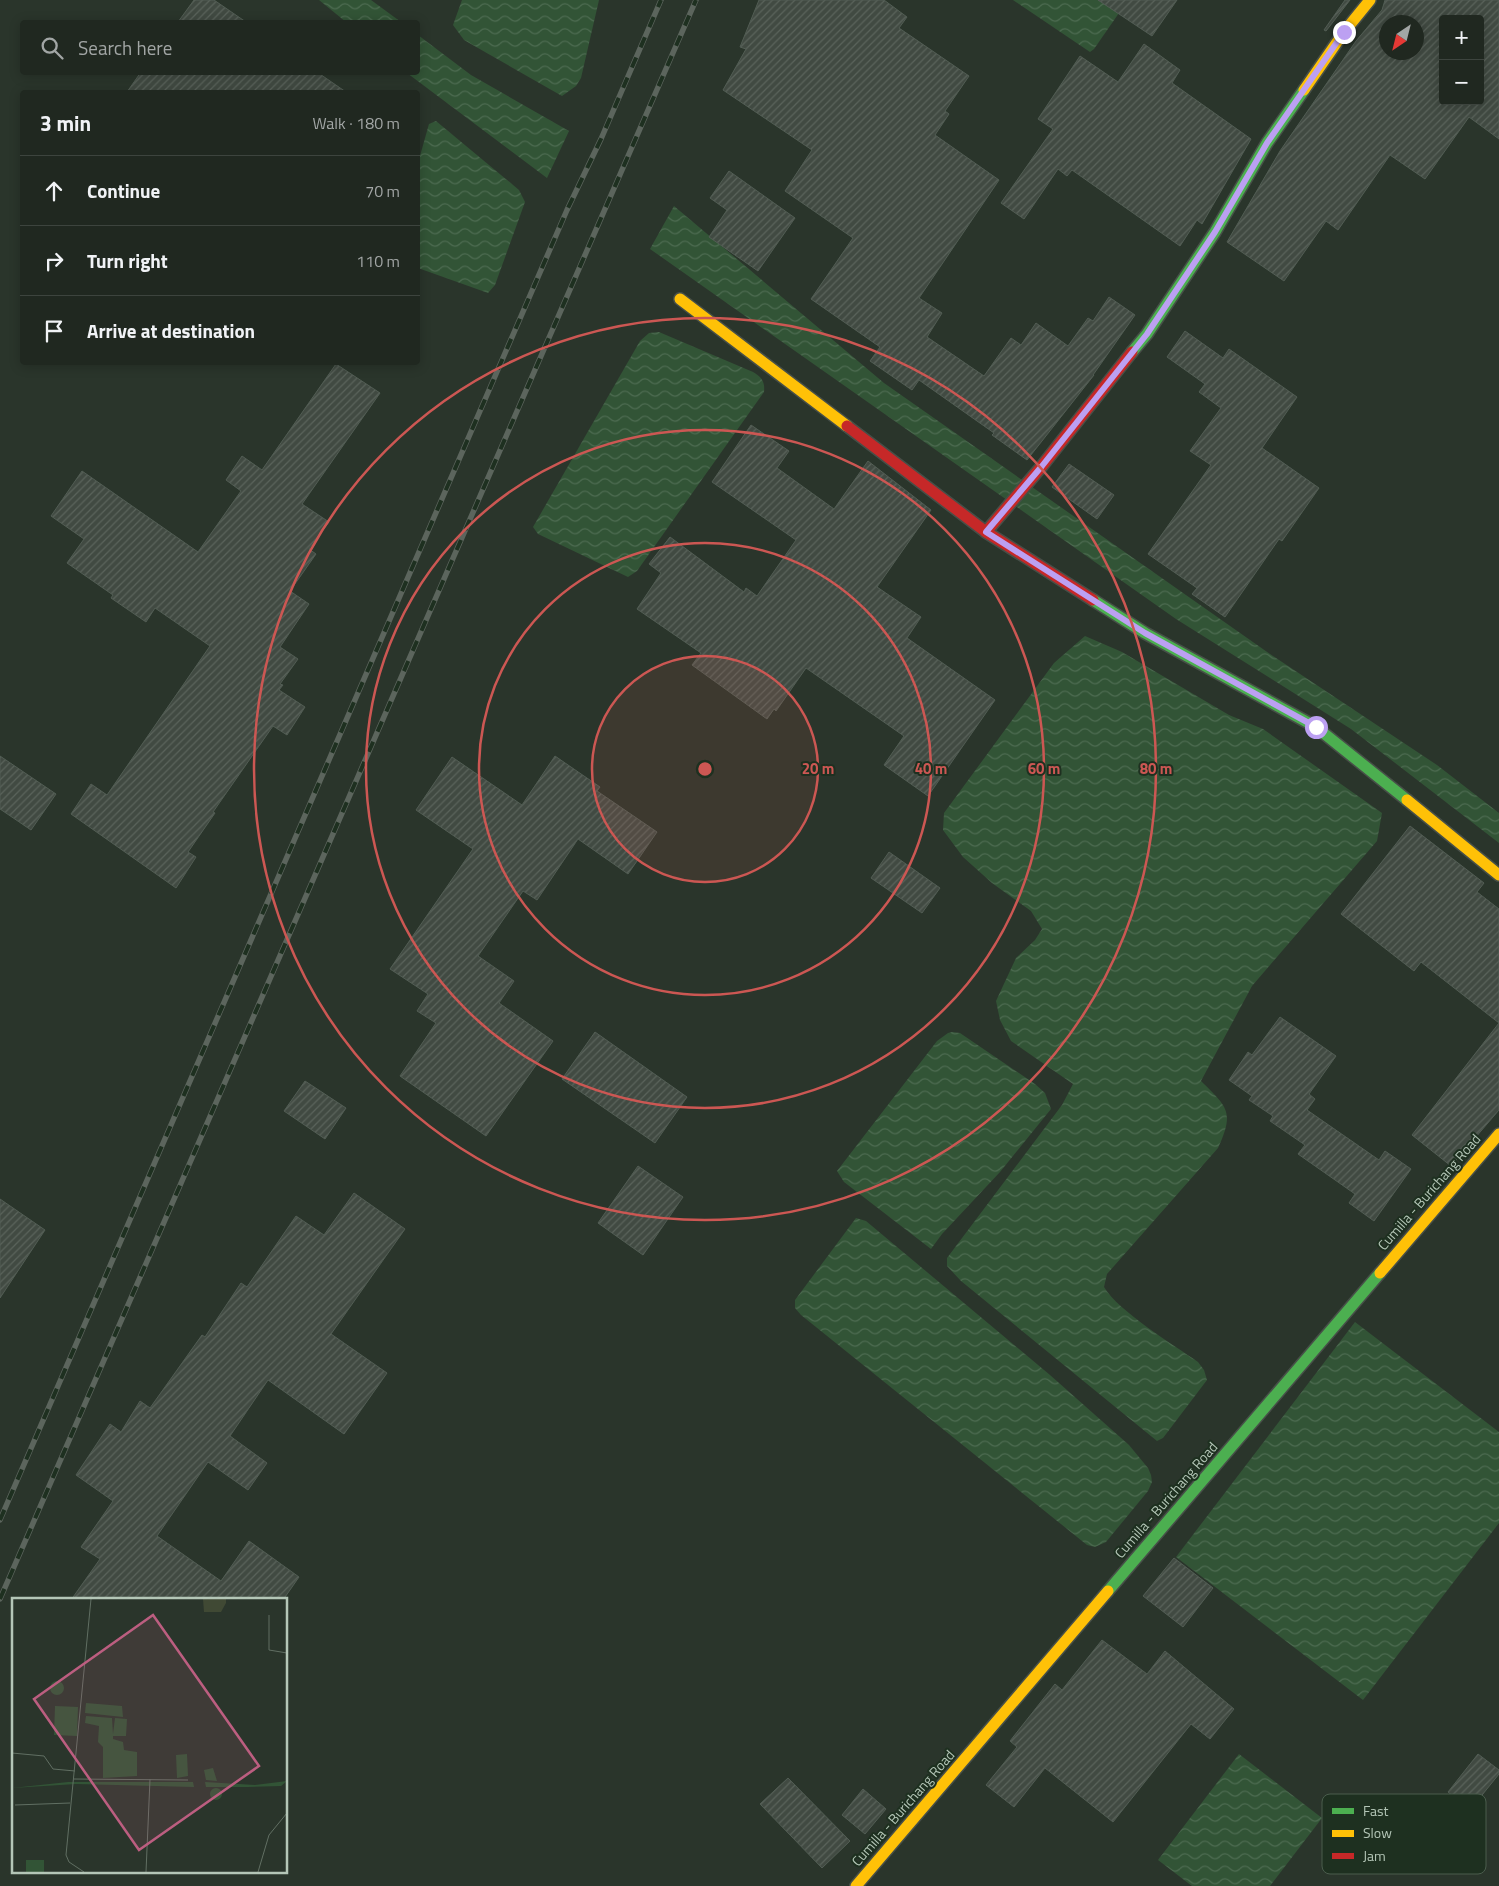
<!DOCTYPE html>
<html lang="en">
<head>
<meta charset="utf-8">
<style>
	:root { --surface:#202820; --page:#2d342d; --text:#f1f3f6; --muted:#a2a6a5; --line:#3d443e }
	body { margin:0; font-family:"Titillium Web",sans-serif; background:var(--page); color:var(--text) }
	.controls { position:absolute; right:15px; top:15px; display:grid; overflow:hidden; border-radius:5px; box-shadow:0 2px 12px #0003 }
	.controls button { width:45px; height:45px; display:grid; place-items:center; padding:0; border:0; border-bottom:1px solid var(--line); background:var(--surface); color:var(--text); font:25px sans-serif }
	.compass { position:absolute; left:1379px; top:15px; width:45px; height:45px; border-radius:50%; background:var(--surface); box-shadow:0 2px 12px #0003; rotate:215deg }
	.stop { position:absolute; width:15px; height:15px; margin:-11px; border:4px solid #bca0f2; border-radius:50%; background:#fff }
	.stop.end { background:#bca0f2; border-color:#fff; box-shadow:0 1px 5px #0008 }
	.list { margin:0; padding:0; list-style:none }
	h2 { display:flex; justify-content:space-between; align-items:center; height:65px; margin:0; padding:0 20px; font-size:21px }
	h2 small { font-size:16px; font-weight:400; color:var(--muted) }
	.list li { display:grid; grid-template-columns:32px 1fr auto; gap:15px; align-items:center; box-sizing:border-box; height:70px; padding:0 20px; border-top:1px solid var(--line) }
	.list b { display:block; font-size:19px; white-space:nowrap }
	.list em { font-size:16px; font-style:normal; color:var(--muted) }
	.icon { flex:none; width:28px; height:28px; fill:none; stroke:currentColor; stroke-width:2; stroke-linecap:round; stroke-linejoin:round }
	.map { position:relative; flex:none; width:1499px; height:1886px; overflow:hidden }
	.search { position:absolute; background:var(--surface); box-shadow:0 2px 12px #0003; left:20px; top:20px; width:400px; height:55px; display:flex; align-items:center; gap:12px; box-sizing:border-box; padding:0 18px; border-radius:5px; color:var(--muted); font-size:19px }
	.panel { position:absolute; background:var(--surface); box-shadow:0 2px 12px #0003; left:20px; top:90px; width:400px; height:275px; border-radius:5px }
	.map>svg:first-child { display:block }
	.water { fill:url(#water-waves) }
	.building { fill:url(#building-hatch); stroke:#525d54; fill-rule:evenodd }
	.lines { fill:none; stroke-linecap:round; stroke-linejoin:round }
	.fast-casing { stroke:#474f48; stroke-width:14 }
	.slow-casing { stroke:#474f48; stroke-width:14 }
	.jam-casing { stroke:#474f48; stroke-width:14 }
	.fast { stroke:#4caf50; stroke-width:11 }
	.slow { stroke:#ffc107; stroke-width:11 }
	.jam { stroke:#c62828; stroke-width:11 }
	.rail-casing { stroke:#5c655d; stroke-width:5.5 }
	.rail { stroke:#1e3020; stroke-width:4; stroke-dasharray:11; stroke-linecap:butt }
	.route { stroke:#bca0f2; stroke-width:6 }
	.ring { fill:none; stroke:#cc5753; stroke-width:2.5 }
	.labels { text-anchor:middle; stroke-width:4; stroke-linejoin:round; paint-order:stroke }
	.street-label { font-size:14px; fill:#b4c6b7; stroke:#1e3020 }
	.inset-road { fill:none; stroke:#616f63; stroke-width:1 }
	.view { fill:#bc5e80; fill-opacity:0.15; stroke:#bc5e80; stroke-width:2.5 }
	.inset-edge { fill:none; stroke:#b4c6b7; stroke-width:2.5 }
	.key { fill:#1e3020; stroke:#4b5d4d; stroke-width:1 }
	.key-label { font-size:14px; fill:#b4c6b7 }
	.centre { fill:#cc5753; stroke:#1e3020; stroke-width:2.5 }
	.ring-label { font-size:15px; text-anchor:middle; font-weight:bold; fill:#cc5753; stroke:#1e3020; stroke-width:4; stroke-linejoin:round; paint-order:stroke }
</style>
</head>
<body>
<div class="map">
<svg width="1499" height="1886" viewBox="0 0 1499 1886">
	<defs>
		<pattern id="water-waves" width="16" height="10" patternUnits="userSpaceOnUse" patternTransform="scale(1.25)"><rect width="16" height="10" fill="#325436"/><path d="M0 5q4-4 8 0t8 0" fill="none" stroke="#4d6b51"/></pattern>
		<pattern id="building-hatch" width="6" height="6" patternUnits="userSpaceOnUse" patternTransform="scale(1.25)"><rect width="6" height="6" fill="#414a42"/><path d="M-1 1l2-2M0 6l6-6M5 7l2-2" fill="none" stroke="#5a635b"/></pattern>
	</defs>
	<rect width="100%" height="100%" fill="#2a352b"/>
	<g class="water">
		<polygon points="319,0 371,0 401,22 346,22"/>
		<polygon points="462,0 599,0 581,78 576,86 562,96 464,40 453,25"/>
		<polygon points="1013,0 1128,0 1094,49 1090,52"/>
		<polygon points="418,35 471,75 569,131 547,178 407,73 418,72"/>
		<polygon points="436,121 519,190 525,202 495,285 488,293 418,268 418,163 429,124"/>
		<polygon points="674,206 884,383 1270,654 1437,765 1499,813 1499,843 1351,729 1176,619 650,249"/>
		<path d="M659,332l94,40c9,5 12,10 11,20l-127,179 -9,6 -90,-43 -5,-7 107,-186 9,-8z"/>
		<path d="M1085,636l37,16 107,63 34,14 119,84 -5,28 -125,145 -51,95c26,26 34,30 17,67l-111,126 -3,13c14,24 70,58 94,75l6,8 3,10 -44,58 -6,3 -196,-160 -14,-15v-8l115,-153 11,-21 -62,-43 -11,-21 -4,-19 20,-43 19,-18 7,-11 -11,-18 -39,-28 -29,-26 -20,-27 1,-17 110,-150z"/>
		<polygon points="952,1032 960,1033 1035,1084 1045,1093 1051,1109 1000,1172 942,1234 931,1249 844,1182 837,1171 937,1041 948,1033"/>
		<polygon points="856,1218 866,1221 1050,1375 1129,1445 1148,1468 1151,1475 1152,1482 1148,1491 1106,1542 1095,1547 1087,1545 801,1315 795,1308 795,1300"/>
		<polygon points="1355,1322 1499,1432 1499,1523 1363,1700 1176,1557"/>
		<polygon points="1239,1754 1322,1818 1270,1886 1192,1886 1158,1860"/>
	</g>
	<g class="building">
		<polygon points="194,0 214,0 246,22 178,22"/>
		<polygon points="759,0 884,0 907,17 899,28 969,76 945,111 949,114 935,135 999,180 919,298 942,313 927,337 984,376 1011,338 1021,345 1036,323 1068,346 1088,318 1093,321 1109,297 1135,315 1093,375 1094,375 1027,460 992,435 994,433 919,380 912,390 870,361 880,347 811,299 853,238 785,191 812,150 723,90 746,49 740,47"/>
		<polygon points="1098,0 1177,0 1152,36"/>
		<polygon points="1345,0 1350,0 1326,31 1324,30"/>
		<path d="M1385,0h114v139l-30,-22 -44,62 -35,-24 -52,75 -12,-9 -42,60 -57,-39 53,-91 76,-110 26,-31zM1443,19h37v82h-37zM1386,22h30v30h-30z"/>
		<polygon points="1144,44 1180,70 1172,83 1251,139 1202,224 1197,220 1180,246 1072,170 1067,176 1058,169 1024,219 1001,203 1053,129 1038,119 1080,56 1118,82"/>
		<polygon points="141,72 317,72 346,92 127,92"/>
		<polygon points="729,171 795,218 758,271 709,237 727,210 710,198"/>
		<polygon points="1185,331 1223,358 1229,349 1297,397 1262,448 1319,488 1282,541 1279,539 1225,617 1192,594 1197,588 1148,554 1211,465 1190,451 1221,408 1199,392 1205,384 1167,357"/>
		<polygon points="336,364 380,393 302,504 329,522 309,549 316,554 290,591 309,604 280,647 298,659 280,684 283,685 279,690 305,707 287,735 273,726 213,812 215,813 188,852 196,857 176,888 71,814 91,784 107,795 210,646 155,608 146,622 111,598 113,595 67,563 84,539 51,516 82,471 198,552 241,491 226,480 242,456 262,470"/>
		<polygon points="751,425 789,451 777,468 834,509 868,461 931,510 877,587 921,617 907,638 995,700 928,796 884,765 904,736 806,668 776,711 774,709 767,719 692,665 701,653 637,609 661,573 649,564 670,537 744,592 746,588 757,596 796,540 712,482"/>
		<polygon points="1069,464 1114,495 1097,519 1052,487"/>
		<polygon points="0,756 56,794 31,830 0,809"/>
		<polygon points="555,756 600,787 597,791 657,832 628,874 578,839 537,900 523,891 478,956 514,981 499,1003 553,1041 486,1136 400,1076 436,1023 417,1011 428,994 390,969 473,849 416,810 452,757 522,805"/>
		<polygon points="1410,826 1484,883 1477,892 1499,909 1499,1023 1421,962 1414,971 1341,914"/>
		<polygon points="889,852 940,888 922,913 871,878"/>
		<polygon points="1280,1017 1336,1056 1309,1094 1315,1099 1307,1110 1379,1160 1385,1151 1411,1169 1374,1221 1349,1203 1355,1194 1298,1154 1305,1145 1270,1121 1273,1116 1249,1100 1252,1096 1229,1080 1248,1052 1252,1055"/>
		<polygon points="1499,1023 1499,1110 1451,1166 1412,1135"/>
		<polygon points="595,1032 687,1097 655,1143 562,1079"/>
		<polygon points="305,1081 346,1108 325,1139 284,1111"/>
		<polygon points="638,1166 683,1197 643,1255 598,1223"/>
		<polygon points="354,1193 405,1229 331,1334 387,1373 344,1434 268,1380 230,1436 267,1463 248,1490 208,1462 157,1536 221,1581 249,1541 299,1577 283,1600 71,1600 100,1559 81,1547 113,1501 76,1475 110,1424 121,1432 140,1401 150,1408 202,1335 205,1337 241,1283 247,1287 296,1216 324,1235"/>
		<polygon points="0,1199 45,1230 0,1298"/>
		<polygon points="1174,1558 1213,1588 1183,1627 1143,1596"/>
		<polygon points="1102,1640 1147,1674 1165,1651 1234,1709 1210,1739 1191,1724 1113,1822 1045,1768 1014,1807 986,1785 1017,1747 1010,1741 1055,1684 1062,1690"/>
		<polygon points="1478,1754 1499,1770 1499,1774 1470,1810 1448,1792"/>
		<polygon points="788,1778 850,1841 822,1868 760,1804"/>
		<polygon points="863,1789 886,1809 865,1834 842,1815"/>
	</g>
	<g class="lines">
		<defs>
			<g id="fast">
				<polyline points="1132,352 1147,334 1215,232 1267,143 1304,90"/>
				<polyline points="1093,600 1145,633 1316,727 1407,800"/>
				<polyline points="1108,1591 1380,1273"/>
			</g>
			<g id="slow">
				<polyline points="1304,90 1344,32 1370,0"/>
				<polyline points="680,299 847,426"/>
				<polyline points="1407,800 1499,875"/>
				<polyline points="1380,1273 1499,1134"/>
				<polyline points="856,1886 1108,1591"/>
			</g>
			<g id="jam">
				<polyline points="847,426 986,532 1093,600"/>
				<polyline points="986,532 1042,466 1132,352"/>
			</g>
		</defs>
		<use href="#fast" class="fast-casing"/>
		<use href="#slow" class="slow-casing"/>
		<use href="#jam" class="jam-casing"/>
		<use href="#fast" class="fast"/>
		<use href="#slow" class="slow"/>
		<use href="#jam" class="jam"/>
		<defs>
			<g id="rail">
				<polyline points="0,1520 567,210 601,139 661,0"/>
				<polyline points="0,1599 696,0"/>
			</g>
		</defs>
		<use href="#rail" class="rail-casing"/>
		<use href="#rail" class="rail"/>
	</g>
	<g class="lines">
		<polyline class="route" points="1316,727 1145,633 986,532 1042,466 1147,334 1215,232 1267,143 1344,32"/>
	</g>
	<circle cx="705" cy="769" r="113" fill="#cc5753" fill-opacity=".12"/>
	<g class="ring">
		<circle cx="705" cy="769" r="113"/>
		<circle cx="705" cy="769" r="226"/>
		<circle cx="705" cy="769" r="339"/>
		<circle cx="705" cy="769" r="451"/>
	</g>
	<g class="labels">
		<g class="street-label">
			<text transform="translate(1429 1192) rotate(-49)" y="5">Cumilla - Burichang Road</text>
			<text transform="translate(1166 1500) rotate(-49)" y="5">Cumilla - Burichang Road</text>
			<text transform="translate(903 1808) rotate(-49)" y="5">Cumilla - Burichang Road</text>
		</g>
	</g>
	<g transform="translate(12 1598)">
		<rect width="275" height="275" fill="#2a352b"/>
		<path d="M191,1h23v4l-5,9h-17z" fill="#404934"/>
		<path d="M38 90a7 7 0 1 1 14 0a7 7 0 1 1-14 0ZM74,105l36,3 1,11 -38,-4zM43,108l23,1 -1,29 -23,-1zM74,118l26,2 1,16 2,-16 12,1 -1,17h-13v3l10,3 1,8 13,2v24l-34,2v-31l-5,-5 1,-16 -14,-3zM175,156l1,22 -11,2 -1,-23zM201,170l4,13 -11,-1 -2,-10zM275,183l-6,5 -33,1h-42l-1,-5 50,3zM56,184h125l1,5 -118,-3 -64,4zM198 196a6 6 0 1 1 12 0a6 6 0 1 1-12 0ZM14,262h18v12h-18z" fill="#325436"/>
		<path class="inset-road" d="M257,17v35l18,3M0,155l32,3 9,13 22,2M62,181l114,1M3,207l55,-2M72,274l-15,-10 -3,-7 25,-256M134,274l4,-93M246,274l11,-37 18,-22"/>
		<path class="view" d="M141,17l106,151 -120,84 -105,-151z"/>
		<rect width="275" height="275" class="inset-edge"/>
	</g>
	<rect x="1322" y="1794" width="164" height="80" rx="8" class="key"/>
	<rect x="1332" y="1808" width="22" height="6" fill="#4caf50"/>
	<rect x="1332" y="1830" width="22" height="7" fill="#ffc107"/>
	<rect x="1332" y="1853" width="22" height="6" fill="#c62828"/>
	<g class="key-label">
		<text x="1363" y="1816">Fast</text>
		<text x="1363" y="1838">Slow</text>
		<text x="1363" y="1861">Jam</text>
	</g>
	<circle cx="705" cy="769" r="8" class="centre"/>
	<g class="ring-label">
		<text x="818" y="774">20 m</text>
		<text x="931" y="774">40 m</text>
		<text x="1044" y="774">60 m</text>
		<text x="1156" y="774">80 m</text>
	</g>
</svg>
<div class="controls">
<button>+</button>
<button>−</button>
</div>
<svg class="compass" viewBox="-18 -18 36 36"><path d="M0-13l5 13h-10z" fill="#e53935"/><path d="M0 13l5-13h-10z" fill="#a2a6a5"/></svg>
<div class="stop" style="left:1316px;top:727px"></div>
<div class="stop end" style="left:1344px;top:32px"></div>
<div class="search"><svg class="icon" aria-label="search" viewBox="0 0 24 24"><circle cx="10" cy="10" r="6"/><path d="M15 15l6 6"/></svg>Search here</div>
<section class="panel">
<h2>3 min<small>Walk · 180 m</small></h2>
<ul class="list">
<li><svg class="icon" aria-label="ahead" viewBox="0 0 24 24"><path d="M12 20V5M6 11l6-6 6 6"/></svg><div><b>Continue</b></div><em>70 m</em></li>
<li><svg class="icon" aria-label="right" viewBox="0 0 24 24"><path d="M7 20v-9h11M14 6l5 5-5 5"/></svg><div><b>Turn right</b></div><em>110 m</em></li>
<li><svg class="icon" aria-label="arrive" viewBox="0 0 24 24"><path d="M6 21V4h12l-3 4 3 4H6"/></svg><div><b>Arrive at destination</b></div></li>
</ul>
</section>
</div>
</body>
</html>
